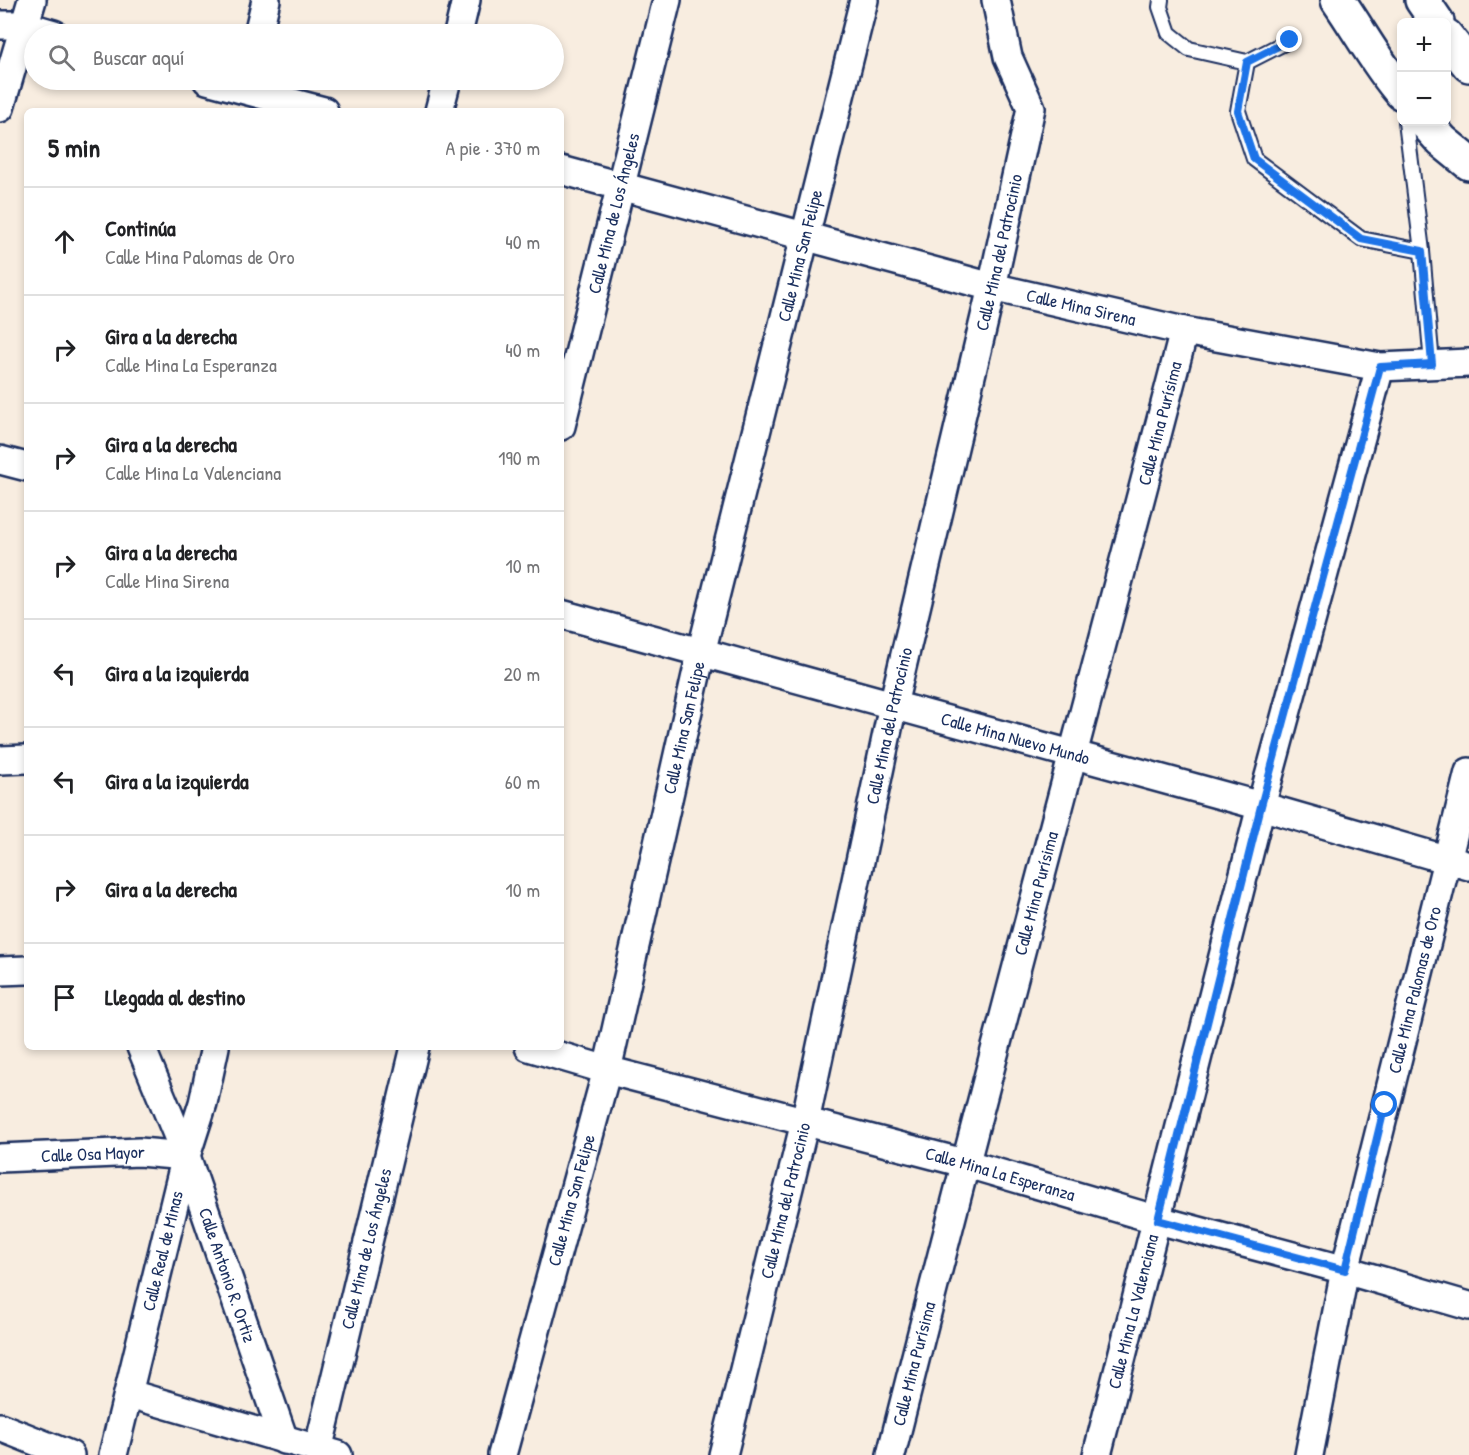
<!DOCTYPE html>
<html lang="es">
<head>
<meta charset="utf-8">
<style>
	:root { --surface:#fff; --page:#f6f6f6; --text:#202124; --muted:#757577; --line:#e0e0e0 }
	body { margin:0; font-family:"Patrick Hand",sans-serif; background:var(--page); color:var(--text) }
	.controls { position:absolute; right:18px; top:18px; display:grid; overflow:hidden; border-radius:9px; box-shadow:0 3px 9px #0003 }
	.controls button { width:54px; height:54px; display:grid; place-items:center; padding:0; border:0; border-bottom:2px solid var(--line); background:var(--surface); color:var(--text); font:30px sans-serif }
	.stop { position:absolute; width:18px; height:18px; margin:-14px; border:4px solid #1a73e8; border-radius:50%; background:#fff }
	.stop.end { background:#1a73e8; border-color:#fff; box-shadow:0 2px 6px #0008 }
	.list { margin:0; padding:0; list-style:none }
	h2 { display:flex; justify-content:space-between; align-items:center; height:78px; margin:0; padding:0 24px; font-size:26px }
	h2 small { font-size:20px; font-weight:400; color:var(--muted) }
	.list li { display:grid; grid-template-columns:39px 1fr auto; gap:18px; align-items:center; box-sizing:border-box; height:108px; padding:0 24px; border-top:2px solid var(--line) }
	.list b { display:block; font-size:22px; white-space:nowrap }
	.list p { margin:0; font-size:20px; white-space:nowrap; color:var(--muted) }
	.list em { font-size:20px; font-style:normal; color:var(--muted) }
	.icon { flex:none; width:33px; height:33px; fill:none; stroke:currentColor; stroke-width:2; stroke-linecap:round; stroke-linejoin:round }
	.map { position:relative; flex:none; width:1469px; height:1455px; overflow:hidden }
	.search { position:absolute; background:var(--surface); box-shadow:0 3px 9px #0003; left:24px; top:24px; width:540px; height:66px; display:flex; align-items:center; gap:15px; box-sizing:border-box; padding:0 21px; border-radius:33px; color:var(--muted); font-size:22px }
	.panel { position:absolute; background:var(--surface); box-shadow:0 3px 9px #0003; left:24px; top:108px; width:540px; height:942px; border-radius:9px }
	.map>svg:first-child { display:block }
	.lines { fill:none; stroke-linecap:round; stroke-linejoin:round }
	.service-casing { stroke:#1b2f5e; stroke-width:18 }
	.minor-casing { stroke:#1b2f5e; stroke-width:32 }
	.primary-casing { stroke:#1b2f5e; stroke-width:38 }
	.service { stroke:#fff; stroke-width:14 }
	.minor { stroke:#fff; stroke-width:27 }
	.primary { stroke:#fff; stroke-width:33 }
	.route { stroke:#1a73e8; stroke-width:8 }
	.labels { text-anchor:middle; stroke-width:4.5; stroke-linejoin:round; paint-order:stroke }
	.street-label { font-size:18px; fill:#1b2f5e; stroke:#fff }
</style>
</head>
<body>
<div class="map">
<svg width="1469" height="1455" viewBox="0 0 1469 1455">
	<rect width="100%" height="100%" fill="#f8ede0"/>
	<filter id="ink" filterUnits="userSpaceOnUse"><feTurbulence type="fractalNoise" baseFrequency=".0167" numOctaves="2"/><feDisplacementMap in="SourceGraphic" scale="12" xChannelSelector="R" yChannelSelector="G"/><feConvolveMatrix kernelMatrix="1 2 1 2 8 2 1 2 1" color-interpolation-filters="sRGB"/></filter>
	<g filter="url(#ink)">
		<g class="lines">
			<defs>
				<g id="service">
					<polyline points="1161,0 1160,7 1169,33 1189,49 1247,62"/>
					<polyline points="1290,40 1247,62 1238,111 1254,159 1361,239 1422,251 1406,122"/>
					<polyline points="1422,251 1432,364"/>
				</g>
				<g id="minor">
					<polyline points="0,25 23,25 54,34"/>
					<polyline points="258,34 266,0"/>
					<polyline points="458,34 466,0"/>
					<polyline points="207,80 324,111"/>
					<polyline points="0,108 32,0"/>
					<polyline points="439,111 447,80"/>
					<path id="s1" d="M561,170l431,117 192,44 196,36 89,-4"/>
					<path id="s2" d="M561,426l106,-426"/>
					<polyline points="0,460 27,467"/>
					<path id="s3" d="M561,614l700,192 208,60"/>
					<polyline points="0,760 27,759"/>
					<polyline points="0,971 27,970"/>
					<path id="s4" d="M141,1047l45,109 98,284"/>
					<path id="s5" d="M529,1047l78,23 357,93 194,57 187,50 124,36"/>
					<path id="s6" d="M0,1158l139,-6 47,4"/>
					<polyline points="130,1394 338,1455"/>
					<polyline points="0,1427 70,1455"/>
					<path id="s7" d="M318,1450l97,-403"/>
					<path id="s8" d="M113,1455l73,-299 17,-53 12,-56"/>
					<path id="s9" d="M502,1455l105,-385 94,-417 163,-653"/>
					<path id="s10" d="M723,1455l82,-333 88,-417 99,-418 39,-179 -23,-51 -12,-57"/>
					<path id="s11" d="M891,1455c94,-376 196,-749 293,-1124"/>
					<path id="s12" d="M1097,1455l164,-649 119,-439"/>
					<path id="s13" d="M1309,1455l36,-185 124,-498"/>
				</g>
				<g id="primary">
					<path d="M1338,0c21,30 40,66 64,93"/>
					<polyline points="1422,0 1437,22"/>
					<polyline points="1446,36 1469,65"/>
					<polyline points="1425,122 1442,141 1469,163"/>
				</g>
			</defs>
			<use href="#service" class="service-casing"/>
			<use href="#minor" class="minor-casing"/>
			<use href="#primary" class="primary-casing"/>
			<use href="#service" class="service"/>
			<use href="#minor" class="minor"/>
			<use href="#primary" class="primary"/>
		</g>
	</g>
	<g class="lines" filter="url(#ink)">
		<polyline class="route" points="1290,40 1247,62 1238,111 1254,159 1361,239 1422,251 1432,364 1380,367 1261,806 1158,1220 1345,1270 1385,1105"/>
	</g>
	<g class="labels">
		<g class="street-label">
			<text dy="6" stroke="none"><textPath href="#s2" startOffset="219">Calle Mina de Los Ángeles</textPath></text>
			<text dy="6" stroke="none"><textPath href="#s10" startOffset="1234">Calle Mina del Patrocinio</textPath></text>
			<text dy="6" stroke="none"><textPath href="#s9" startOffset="1236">Calle Mina San Felipe</textPath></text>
			<text dy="6" stroke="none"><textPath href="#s1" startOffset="538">Calle Mina Sirena</textPath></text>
			<text dy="6" stroke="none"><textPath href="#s11" startOffset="1066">Calle Mina Purísima</textPath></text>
			<text dy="6" stroke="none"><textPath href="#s10" startOffset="748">Calle Mina del Patrocinio</textPath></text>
			<text dy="6" stroke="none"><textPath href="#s9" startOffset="750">Calle Mina San Felipe</textPath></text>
			<text dy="6" stroke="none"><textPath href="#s3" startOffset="471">Calle Mina Nuevo Mundo</textPath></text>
			<text dy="6" stroke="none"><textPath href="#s11" startOffset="580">Calle Mina Purísima</textPath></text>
			<text dy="6" stroke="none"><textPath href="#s13" startOffset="477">Calle Mina Palomas de Oro</textPath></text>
			<text dy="6" stroke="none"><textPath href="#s6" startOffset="93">Calle Osa Mayor</textPath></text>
			<text dy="6" stroke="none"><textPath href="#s5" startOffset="488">Calle Mina La Esperanza</textPath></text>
			<text dy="6" stroke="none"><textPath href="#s9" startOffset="264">Calle Mina San Felipe</textPath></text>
			<text dy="6" stroke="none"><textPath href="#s10" startOffset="262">Calle Mina del Patrocinio</textPath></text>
			<text dy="6" stroke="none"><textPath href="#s7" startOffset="207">Calle Mina de Los Ángeles</textPath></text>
			<text dy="6" stroke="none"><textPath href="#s8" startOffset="210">Calle Real de Minas</textPath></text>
			<text dy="6" stroke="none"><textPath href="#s4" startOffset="244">Calle Antonio R. Ortiz</textPath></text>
			<text dy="6" stroke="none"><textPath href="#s12" startOffset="148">Calle Mina La Valenciana</textPath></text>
			<text dy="6" stroke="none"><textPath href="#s11" startOffset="94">Calle Mina Purísima</textPath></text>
		</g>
	</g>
</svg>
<div class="controls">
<button>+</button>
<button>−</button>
</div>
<div class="stop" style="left:1385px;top:1105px"></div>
<div class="stop end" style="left:1290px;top:40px"></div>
<div class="search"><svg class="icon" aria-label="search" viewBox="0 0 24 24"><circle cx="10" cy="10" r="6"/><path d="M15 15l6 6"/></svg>Buscar aquí</div>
<section class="panel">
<h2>5 min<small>A pie · 370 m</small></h2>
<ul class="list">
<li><svg class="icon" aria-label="ahead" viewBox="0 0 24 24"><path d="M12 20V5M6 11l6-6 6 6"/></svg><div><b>Continúa</b><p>Calle Mina Palomas de Oro</p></div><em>40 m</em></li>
<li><svg class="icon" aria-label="right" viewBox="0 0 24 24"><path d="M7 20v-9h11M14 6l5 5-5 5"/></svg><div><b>Gira a la derecha</b><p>Calle Mina La Esperanza</p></div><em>40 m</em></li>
<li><svg class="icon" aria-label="right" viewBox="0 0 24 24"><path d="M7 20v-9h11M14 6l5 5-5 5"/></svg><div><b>Gira a la derecha</b><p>Calle Mina La Valenciana</p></div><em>190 m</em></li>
<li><svg class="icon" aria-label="right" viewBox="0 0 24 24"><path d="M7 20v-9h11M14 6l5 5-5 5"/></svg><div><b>Gira a la derecha</b><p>Calle Mina Sirena</p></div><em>10 m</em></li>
<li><svg class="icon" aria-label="left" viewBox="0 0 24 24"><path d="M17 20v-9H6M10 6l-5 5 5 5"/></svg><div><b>Gira a la izquierda</b></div><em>20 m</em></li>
<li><svg class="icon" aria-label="left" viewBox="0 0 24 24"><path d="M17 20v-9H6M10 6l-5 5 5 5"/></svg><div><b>Gira a la izquierda</b></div><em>60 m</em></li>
<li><svg class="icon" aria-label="right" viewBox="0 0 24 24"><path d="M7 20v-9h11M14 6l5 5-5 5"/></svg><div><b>Gira a la derecha</b></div><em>10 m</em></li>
<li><svg class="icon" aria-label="arrive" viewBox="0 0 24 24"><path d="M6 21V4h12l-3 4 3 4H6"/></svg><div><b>Llegada al destino</b></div></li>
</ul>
</section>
</div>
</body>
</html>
